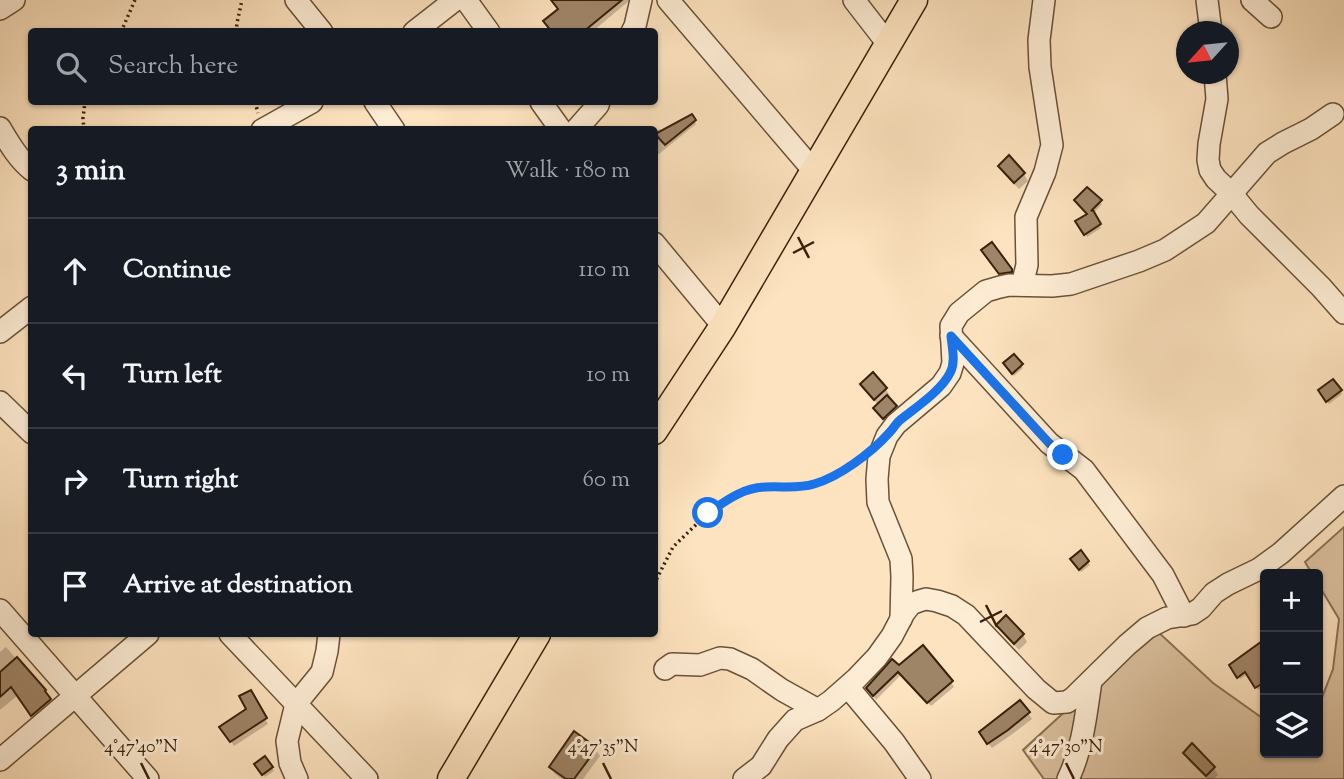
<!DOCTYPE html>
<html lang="en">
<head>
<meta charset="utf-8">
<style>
	:root { --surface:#171b24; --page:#242831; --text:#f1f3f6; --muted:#9ea1a6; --line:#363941 }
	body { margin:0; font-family:"Sorts Mill Goudy",serif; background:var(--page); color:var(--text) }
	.controls { position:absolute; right:21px; bottom:21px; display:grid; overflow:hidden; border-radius:7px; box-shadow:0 2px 5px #0004 }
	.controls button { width:63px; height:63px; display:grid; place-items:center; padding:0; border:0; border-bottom:2px solid var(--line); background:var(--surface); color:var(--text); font:35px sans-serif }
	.compass { position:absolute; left:1176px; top:21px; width:63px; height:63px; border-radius:50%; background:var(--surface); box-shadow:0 2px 5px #0004; rotate:243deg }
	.stop { position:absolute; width:21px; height:21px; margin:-16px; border:5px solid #1a73e8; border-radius:50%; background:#fff }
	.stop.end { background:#1a73e8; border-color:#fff; box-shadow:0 2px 7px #0008 }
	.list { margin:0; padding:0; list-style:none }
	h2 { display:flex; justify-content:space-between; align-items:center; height:91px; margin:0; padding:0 28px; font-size:30px }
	h2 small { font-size:23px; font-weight:400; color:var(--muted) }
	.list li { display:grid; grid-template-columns:46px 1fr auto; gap:21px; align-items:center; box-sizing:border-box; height:105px; padding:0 28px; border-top:2px solid var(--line) }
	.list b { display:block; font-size:26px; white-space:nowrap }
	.list em { font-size:23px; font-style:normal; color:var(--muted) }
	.icon { flex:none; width:38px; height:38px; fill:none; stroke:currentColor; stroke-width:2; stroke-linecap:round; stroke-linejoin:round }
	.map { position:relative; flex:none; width:1344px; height:779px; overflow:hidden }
	.search { position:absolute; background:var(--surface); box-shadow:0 2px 5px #0004; left:28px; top:28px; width:630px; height:77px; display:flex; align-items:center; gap:18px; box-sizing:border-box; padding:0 24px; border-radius:7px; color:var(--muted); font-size:26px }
	.panel { position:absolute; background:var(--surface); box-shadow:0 2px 5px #0004; left:28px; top:126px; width:630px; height:511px; border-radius:7px }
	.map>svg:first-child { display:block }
	.green { fill:#dcc2a0; stroke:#8a7155; stroke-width:2 }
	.shadow { fill:#0003 }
	.building { fill:#9f8568; stroke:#39200a; stroke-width:2 }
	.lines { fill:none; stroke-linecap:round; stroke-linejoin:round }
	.minor-casing { stroke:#6a5137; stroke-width:24 }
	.major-casing { stroke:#39200a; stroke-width:29 }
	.path { stroke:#39200a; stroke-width:3.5; stroke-dasharray:2 3.5; stroke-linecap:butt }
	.minor { stroke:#feedd5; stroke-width:21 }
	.major { stroke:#fde3bf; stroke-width:26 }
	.route { stroke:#1a73e8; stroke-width:9 }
	.ticks { fill:none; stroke:#39200a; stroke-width:2.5 }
	.ticks-label { font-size:18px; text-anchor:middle; fill:#39200a; stroke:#feedd5; stroke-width:6; stroke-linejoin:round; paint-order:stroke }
</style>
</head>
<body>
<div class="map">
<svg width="1344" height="779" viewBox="0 0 1344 779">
	<rect width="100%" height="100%" fill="#fde3bf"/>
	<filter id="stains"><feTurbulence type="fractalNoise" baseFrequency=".00286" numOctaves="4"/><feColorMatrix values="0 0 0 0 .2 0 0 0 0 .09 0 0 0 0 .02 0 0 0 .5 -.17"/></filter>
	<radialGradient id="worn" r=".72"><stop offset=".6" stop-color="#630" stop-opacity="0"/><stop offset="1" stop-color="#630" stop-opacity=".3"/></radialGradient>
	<polygon class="green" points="1344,527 1344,779 1044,779 1023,750 1155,629 1213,683 1265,720 1265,753 1318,753 1318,708 1333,669 1339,619 1318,584 1318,574 1312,574 1305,562"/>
	<g class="shadow">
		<polygon points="552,0 630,0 592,32 562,32 560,10"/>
		<polygon points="691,116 696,124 654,158 654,134 660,129 662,132"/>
		<polygon points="1000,166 1024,174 1028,181 1019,189 1004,174"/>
		<polygon points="1087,189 1102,204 1093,214 1101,228 1087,237 1078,221 1089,215"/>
		<polygon points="988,258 1011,270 1016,278 1005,281"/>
		<polygon points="1021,365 1023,368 1014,376 1007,367"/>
		<polygon points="1333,381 1342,394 1329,404 1320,391"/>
		<polygon points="862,384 886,389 890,396 887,398 900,414 888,425 875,408 878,405"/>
		<polygon points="1088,562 1090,565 1081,572 1074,563"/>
		<polygon points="999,625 1023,635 1027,642 1019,650 1003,633"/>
		<polygon points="1265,641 1265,690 1264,687 1258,690 1248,674 1240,679 1231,666"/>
		<polygon points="6,647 44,691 55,709 37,724 18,695 0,710 0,652"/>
		<polygon points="899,668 951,682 954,687 931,706 901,675 876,700 871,693"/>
		<polygon points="250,692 268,724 234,746 225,733 248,709"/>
		<polygon points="1020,702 1032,719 1011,735 992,748 984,738"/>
		<polygon points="595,749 600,756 583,779 562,779 555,774 551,767"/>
		<polygon points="1185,753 1214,768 1218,775 1214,779 1207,779 1189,761"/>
		<polygon points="265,758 274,771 265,777 256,765"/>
	</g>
	<g class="building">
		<polygon points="551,0 622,0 583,32 552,32 543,21 558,9"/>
		<polygon points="692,114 696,120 665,145 655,134"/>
		<polygon points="1009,155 1025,173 1014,183 998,166"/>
		<polygon points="1087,187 1102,200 1091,211 1093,210 1101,224 1084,235 1075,221 1087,214 1074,200"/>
		<polygon points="992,242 1012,269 1012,272 999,274 981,250"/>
		<polygon points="1014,354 1023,364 1012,374 1003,363"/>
		<polygon points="873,372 887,388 874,400 860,384"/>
		<polygon points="1333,379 1342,390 1326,402 1318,390"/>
		<polygon points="887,395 897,406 883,419 873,408"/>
		<polygon points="1081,550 1089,561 1079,570 1070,559"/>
		<polygon points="1006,615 1024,634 1014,644 996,625"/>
		<polygon points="1265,639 1265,682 1255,688 1245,672 1237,678 1229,665"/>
		<polygon points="923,645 953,681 927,703 898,672 873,696 866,688 892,659 899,665"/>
		<polygon points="17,657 46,690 45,691 51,699 31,716 11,687 0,697 0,672"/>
		<polygon points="251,690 267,718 230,742 219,727 246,709 239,696"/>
		<polygon points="1020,700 1030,712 1008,730 987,744 979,732"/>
		<polygon points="574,731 597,748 574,779 566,779 549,767"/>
		<polygon points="1192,743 1215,767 1206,776 1183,753"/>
		<polygon points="265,756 273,767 262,775 254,764"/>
	</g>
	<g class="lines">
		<defs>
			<g id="minor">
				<polyline points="296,0 322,32"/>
				<polyline points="466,0 489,32"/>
				<polyline points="668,0 813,170"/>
				<polyline points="854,0 888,44"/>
				<polyline points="1207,0 1211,32"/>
				<polyline points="1252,0 1271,17"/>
				<polyline points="0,9 14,0"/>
				<polyline points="414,32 455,0"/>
				<polyline points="632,32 635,26 641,0"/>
				<polyline points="1215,74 1217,99 1209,144 1208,160 1210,170 1216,179 1231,193 1249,215 1321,287 1344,313"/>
				<polyline points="375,102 394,130"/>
				<polyline points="541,102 561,130"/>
				<path d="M0,128c9,15 18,31 32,42"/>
				<polyline points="262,130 312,102"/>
				<polyline points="576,130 598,105 599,102"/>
				<polyline points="654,243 723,326"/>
				<polyline points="1022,285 1027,265 1026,217 1045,172 1052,145 1040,67 1039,40 1044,0"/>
				<polyline points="0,332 32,307"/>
				<polyline points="951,336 1049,443 1084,470 1163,575 1184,616"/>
				<polyline points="0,402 32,433"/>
				<polyline points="0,610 148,779"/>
				<polyline points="901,619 902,577 901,559 878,502 877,479 879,456 887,436 896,424 941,386 950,373 953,363 951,326 959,313 986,291 1000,287 1009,285 1052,286 1071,284 1139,261 1165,250 1206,223 1267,153 1283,143 1311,129 1333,114"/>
				<polyline points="230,634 367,779"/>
				<polyline points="665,669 672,664 700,665 720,658 730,659 752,669 782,690 818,710"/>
				<polyline points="848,687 894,742 920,779"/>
				<polyline points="0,760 148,634"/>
				<polyline points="297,779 290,763 287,741 296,704 322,672 327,651 329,634"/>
				<polyline points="744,779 761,766 778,739 795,720 818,710 831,701 856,679 877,657 892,636 904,613 911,604 919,601 926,599 937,601 952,606 966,615 1036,689 1053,703 1067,702 1073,698 1127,645 1147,628 1167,618 1192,614 1201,608 1214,593 1228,584 1259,569 1281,553 1344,496"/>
				<path d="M1068,779c15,-31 18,-65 23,-98"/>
			</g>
			<g id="major">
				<polyline points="654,431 723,326 914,0"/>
				<polyline points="451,779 537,634"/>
			</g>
		</defs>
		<use href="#minor" class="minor-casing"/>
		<use href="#major" class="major-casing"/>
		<g class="path">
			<polyline points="121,32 135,0"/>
			<polyline points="236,32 237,23 242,0"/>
			<polyline points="255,102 258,113"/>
			<polyline points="84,130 83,118 85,102"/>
			<polyline points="654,584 673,547 708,513 736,493 764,487 799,486 814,484 839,473 860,458"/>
		</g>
		<use href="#minor" class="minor"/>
		<use href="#major" class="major"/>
	</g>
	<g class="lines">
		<path class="route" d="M708,513c19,-13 34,-25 58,-26 16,-1 32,2 48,-3 25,-7 57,-31 75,-51 4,-4 6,-8 10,-12 16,-13 42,-30 51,-48 6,-11 2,-25 1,-37l98,107 14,12"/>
	</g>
	<path class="ticks" d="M798,237l11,21M793,253l21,-11M986,605l11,22M980,622l22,-11M141,763l8,16M603,763l8,16M1066,763l8,16"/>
	<g class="ticks-label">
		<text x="141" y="752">4°47'40"N</text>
		<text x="603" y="752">4°47'35"N</text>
		<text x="1066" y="752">4°47'30"N</text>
	</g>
	<rect width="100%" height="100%" filter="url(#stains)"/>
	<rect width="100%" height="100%" fill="url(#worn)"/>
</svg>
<div class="controls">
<button>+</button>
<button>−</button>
<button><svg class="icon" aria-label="layers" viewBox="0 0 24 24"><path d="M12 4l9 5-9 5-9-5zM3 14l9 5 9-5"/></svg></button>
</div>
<svg class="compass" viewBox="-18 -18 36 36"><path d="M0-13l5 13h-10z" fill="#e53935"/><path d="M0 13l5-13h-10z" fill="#9ea1a6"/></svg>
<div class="stop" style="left:708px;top:513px"></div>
<div class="stop end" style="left:1063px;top:455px"></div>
<div class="search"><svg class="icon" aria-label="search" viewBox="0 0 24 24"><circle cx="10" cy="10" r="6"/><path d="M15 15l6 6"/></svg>Search here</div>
<section class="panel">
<h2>3 min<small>Walk · 180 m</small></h2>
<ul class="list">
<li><svg class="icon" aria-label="ahead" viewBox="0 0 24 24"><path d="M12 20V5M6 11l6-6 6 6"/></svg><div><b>Continue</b></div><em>110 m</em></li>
<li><svg class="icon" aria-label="left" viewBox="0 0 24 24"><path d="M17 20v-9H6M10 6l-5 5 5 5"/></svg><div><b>Turn left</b></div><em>10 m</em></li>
<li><svg class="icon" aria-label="right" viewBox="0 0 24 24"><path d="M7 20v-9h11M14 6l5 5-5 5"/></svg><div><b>Turn right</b></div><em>60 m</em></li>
<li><svg class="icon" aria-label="arrive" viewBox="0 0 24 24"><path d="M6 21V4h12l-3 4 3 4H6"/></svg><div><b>Arrive at destination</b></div></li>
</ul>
</section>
</div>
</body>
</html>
